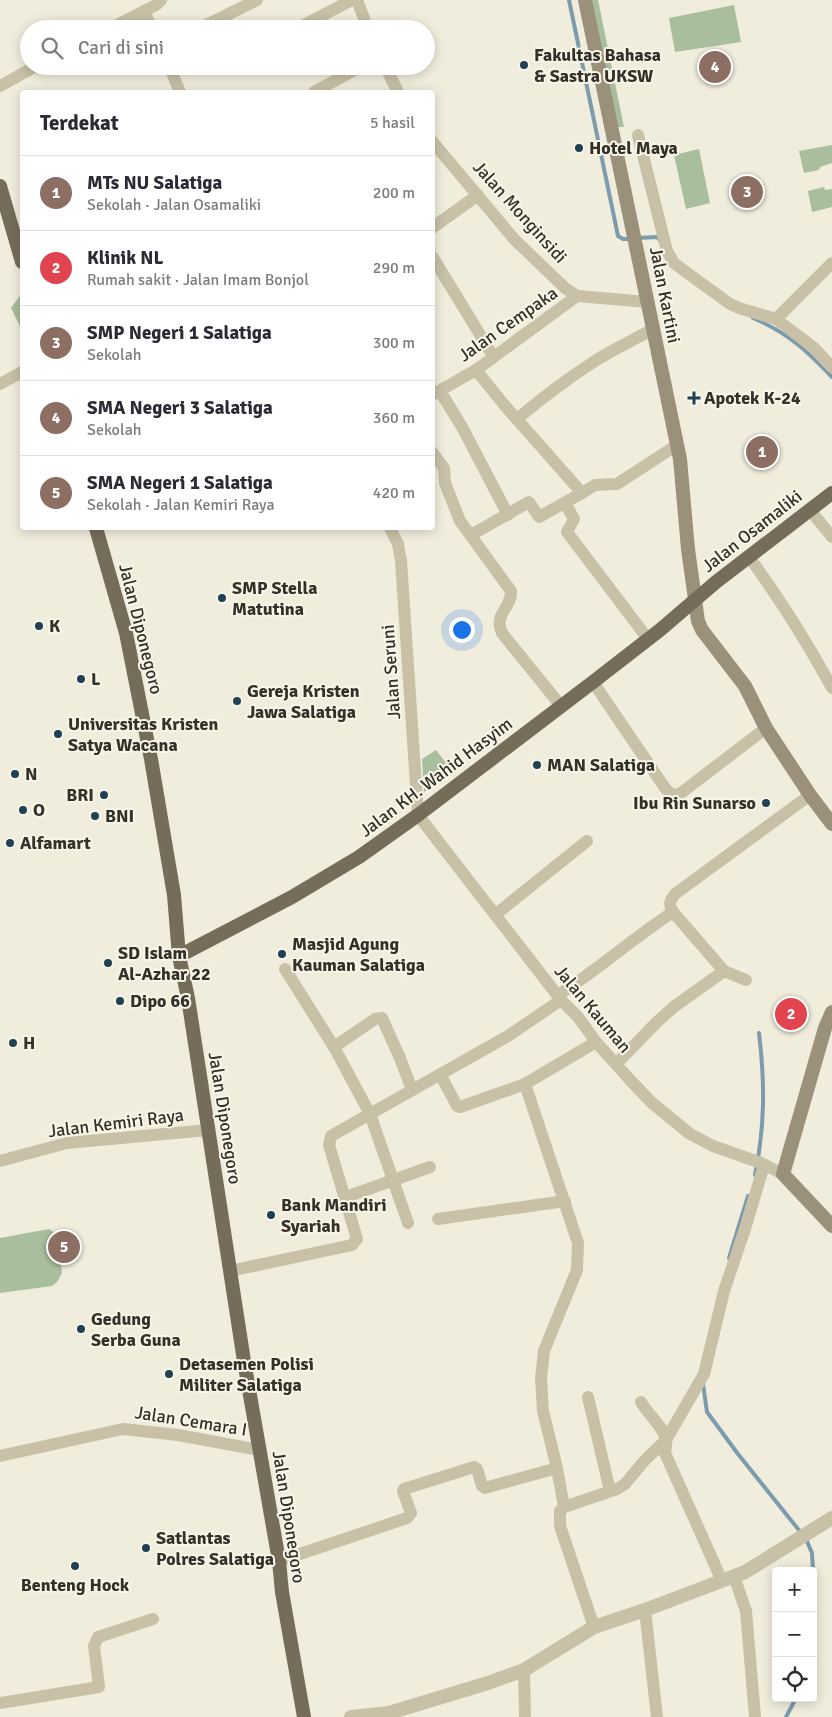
<!DOCTYPE html>
<html lang="id">
<head>
<meta charset="utf-8">
<style>
	:root { --surface:#fff; --page:#f2f2f3; --text:#2b2b33; --muted:#7c7c81; --line:#e1e1e2; --accent:#111827 }
	body { margin:0; font-family:Signika,sans-serif; background:var(--page); color:var(--text) }
	.controls { position:absolute; right:15px; bottom:15px; display:grid; overflow:hidden; border-radius:5px; box-shadow:0 2px 12px #0003 }
	.controls button { width:45px; height:45px; display:grid; place-items:center; padding:0; border:0; border-bottom:1px solid var(--line); background:var(--surface); color:var(--text); font:25px sans-serif }
	.you { position:absolute; left:461px; top:629px; width:18px; height:18px; margin:-12px; border:4px solid #fff; border-radius:50%; background:#1a73e8; box-shadow:0 0 0 8px #1a73e833 }
	.badge { display:grid; place-items:center; width:32px; height:32px; border-radius:50%; background:var(--accent); color:#fff; font-size:16px; font-weight:700 }
	.pin { position:absolute; translate:-50% -50%; border:2px solid #fff; box-shadow:0 1px 5px #0006 }
	.list { margin:0; padding:0; list-style:none }
	h2 { display:flex; justify-content:space-between; align-items:center; height:65px; margin:0; padding:0 20px; font-size:21px }
	h2 small { font-size:16px; font-weight:400; color:var(--muted) }
	.list li { display:grid; grid-template-columns:32px 1fr auto; gap:15px; align-items:center; box-sizing:border-box; height:75px; padding:0 20px; border-top:1px solid var(--line) }
	.list b { display:block; font-size:19px; white-space:nowrap }
	.list p { margin:0; font-size:16px; white-space:nowrap; color:var(--muted) }
	.list em { font-size:16px; font-style:normal; color:var(--muted) }
	.icon { flex:none; width:28px; height:28px; fill:none; stroke:currentColor; stroke-width:2; stroke-linecap:round; stroke-linejoin:round }
	.map { position:relative; flex:none; width:832px; height:1717px; overflow:hidden }
	.search { position:absolute; background:var(--surface); box-shadow:0 2px 12px #0003; left:20px; top:20px; width:415px; height:55px; display:flex; align-items:center; gap:12px; box-sizing:border-box; padding:0 18px; border-radius:28px; color:var(--muted); font-size:19px }
	.panel { position:absolute; background:var(--surface); box-shadow:0 2px 12px #0003; left:20px; top:90px; width:415px; height:440px; border-radius:5px }
	.map>svg:first-child { display:block }
	.green { fill:#a8be9c }
	.lines { fill:none; stroke-linecap:round; stroke-linejoin:round }
	.stream { stroke:#7c9bac; stroke-width:4 }
	.minor { stroke:#c8c1a8; stroke-width:12 }
	.tertiary { stroke:#c8c1a8; stroke-width:14 }
	.secondary { stroke:#9b917a; stroke-width:14 }
	.primary { stroke:#766c5a; stroke-width:14 }
	.poi-dot { fill:#204054; stroke:#f8f6e8; stroke-width:2 }
	.labels { text-anchor:middle; stroke-width:4; stroke-linejoin:round; paint-order:stroke }
	.poi-label { font-size:18px; font-weight:bold; fill:#353028; stroke:#f8f6e8; text-anchor:start }
	.street-label { font-size:18px; fill:#353028; stroke:#f8f6e8 }
</style>
</head>
<body>
<div class="map">
<svg width="832" height="1717" viewBox="0 0 832 1717">
	<rect width="100%" height="100%" fill="#f0eddc"/>
	<g class="green">
		<polygon points="590,0 598,0 624,127 616,127"/>
		<polygon points="734,5 741,42 675,52 669,18"/>
		<polygon points="832,145 832,163 820,167 819,170 804,173 799,151"/>
		<polygon points="699,149 710,203 686,209 674,155"/>
		<polygon points="824,187 825,190 832,189 832,207 812,212 808,191"/>
		<polygon points="22,293 22,330 11,308"/>
		<polygon points="436,750 453,772 424,792 422,759"/>
		<polygon points="49,1229 58,1235 62,1273 57,1282 52,1286 0,1293 0,1238"/>
	</g>
	<g class="lines">
		<g class="stream">
			<polyline points="569,0 618,236 623,239 631,239"/>
			<polyline points="638,238 657,237 660,240"/>
			<path d="M753,318c35,15 53,32 79,59"/>
			<path d="M755,1175c10,-49 10,-92 4,-142"/>
			<polyline points="729,1258 748,1196"/>
			<polyline points="703,1384 707,1412 738,1454 806,1539 812,1553 813,1571"/>
			<polyline points="813,1573 815,1616 813,1627"/>
			<polyline points="786,1717 796,1698"/>
		</g>
		<g class="minor">
			<polyline points="357,0 368,29"/>
			<polyline points="144,11 152,29"/>
			<polyline points="109,29 156,5 161,0"/>
			<polyline points="198,29 257,0"/>
			<polyline points="296,29 352,0"/>
			<polyline points="169,66 180,92"/>
			<polyline points="385,66 398,92"/>
			<polyline points="0,86 36,66"/>
			<polyline points="314,92 362,66"/>
			<polyline points="638,135 667,251 674,263 686,272 730,304 739,308 776,319 813,347 832,367"/>
			<polyline points="432,141 514,239 565,288 577,296 648,302"/>
			<polyline points="432,228 478,195"/>
			<polyline points="432,256 493,356"/>
			<polyline points="776,319 832,263"/>
			<polyline points="0,384 22,372"/>
			<polyline points="440,391 462,427 508,515"/>
			<polyline points="432,395 476,370 577,296"/>
			<path d="M517,419c25,-21 50,-40 78,-58 18,-12 39,-21 58,-32"/>
			<path d="M432,452l12,16 1,15 15,38 51,70c1,17 -18,23 -9,42l59,73"/>
			<polyline points="582,493 595,485 617,484 677,445"/>
			<polyline points="565,503 574,519 567,532 648,639"/>
			<polyline points="810,510 832,537"/>
			<polyline points="390,528 398,544 401,561 418,815 561,1000 578,1017 596,1042 631,1081 651,1102 690,1134 713,1146 761,1163 783,1174"/>
			<polyline points="471,535 529,502 539,517 582,493 506,407 476,370"/>
			<path d="M749,557c31,42 58,85 83,131"/>
			<path d="M593,682l72,106c5,6 8,8 16,5l85,-65"/>
			<polyline points="495,915 587,841"/>
			<polyline points="285,969 334,1047 370,1114 408,1223"/>
			<path d="M746,980l-22,-9 -51,-59c-5,-9 -3,-11 2,-18l135,-99"/>
			<path d="M558,995c40,-25 75,-57 115,-83"/>
			<polyline points="334,1047 375,1019 382,1018 400,1058 412,1090"/>
			<polyline points="616,1064 658,1021 675,1006 724,971"/>
			<polyline points="440,1074 457,1106 460,1107 525,1084"/>
			<polyline points="0,1161 67,1143 208,1130"/>
			<polyline points="346,1197 430,1167"/>
			<polyline points="438,1219 565,1201"/>
			<polyline points="230,1271 352,1245 357,1239 329,1145 331,1136 508,1036 561,1000"/>
			<polyline points="588,1397 610,1491"/>
			<path d="M641,1402c6,11 24,27 25,38 1,4 -1,9 -1,13l57,128"/>
			<polyline points="0,1456 123,1429 178,1435 259,1450"/>
			<polyline points="564,1507 557,1468 543,1411 541,1378 544,1351 577,1270 578,1243 525,1084 596,1042"/>
			<polyline points="279,1561 407,1518 411,1513 403,1491 404,1489 474,1467 477,1469 482,1486 485,1488 557,1468"/>
			<polyline points="734,1576 746,1611 755,1717"/>
			<polyline points="645,1610 657,1717"/>
			<polyline points="594,1627 560,1526 560,1511 564,1507 617,1489 625,1484 645,1460 666,1440 704,1374 724,1291 745,1229 764,1165"/>
			<polyline points="524,1670 525,1717"/>
			<polyline points="0,1703 99,1687 94,1646 98,1637 153,1619"/>
		</g>
		<polyline class="tertiary" points="351,1717 389,1713 488,1683 524,1670 594,1627 645,1610 745,1572 832,1518"/>
		<g class="secondary">
			<polyline points="585,0 680,459 688,549 698,621 702,630 745,686 766,728 810,795 832,824"/>
			<polyline points="832,1012 825,1028 783,1174 832,1226"/>
		</g>
		<g class="primary">
			<polyline points="0,186 22,262"/>
			<polyline points="96,528 126,633 151,759 174,895 179,956 188,998 244,1361 279,1561 282,1592 304,1717"/>
			<polyline points="179,956 292,897 359,857 418,815 593,682 660,630 716,582 832,493"/>
		</g>
	</g>
	<g class="poi-dot">
		<circle cx="524" cy="65" r="5"/>
		<circle cx="579" cy="148" r="5"/>
		<path d="M691.5 390.5h5v5h5v5h-5v5h-5v-5h-5v-5h5z"/>
		<circle cx="222" cy="598" r="5"/>
		<circle cx="39" cy="626" r="5"/>
		<circle cx="81" cy="679" r="5"/>
		<circle cx="237" cy="701" r="5"/>
		<circle cx="58" cy="734" r="5"/>
		<circle cx="537" cy="765" r="5"/>
		<circle cx="15" cy="774" r="5"/>
		<circle cx="104" cy="795" r="5"/>
		<circle cx="766" cy="803" r="5"/>
		<circle cx="23" cy="810" r="5"/>
		<circle cx="95" cy="816" r="5"/>
		<circle cx="10" cy="843" r="5"/>
		<circle cx="282" cy="954" r="5"/>
		<circle cx="108" cy="963" r="5"/>
		<circle cx="120" cy="1001" r="5"/>
		<circle cx="13" cy="1043" r="5"/>
		<circle cx="271" cy="1215" r="5"/>
		<circle cx="81" cy="1329" r="5"/>
		<circle cx="169" cy="1374" r="5"/>
		<circle cx="146" cy="1548" r="5"/>
		<circle cx="75" cy="1566" r="5"/>
	</g>
	<g class="labels">
		<g class="poi-label">
			<text x="534" y="61">Fakultas Bahasa<tspan x="534" dy="21">&amp; Sastra UKSW</tspan></text>
			<text x="589" y="154">Hotel Maya</text>
			<text x="704" y="404">Apotek K-24</text>
			<text x="232" y="594">SMP Stella<tspan x="232" dy="21">Matutina</tspan></text>
			<text x="49" y="632">K</text>
			<text x="91" y="685">L</text>
			<text x="247" y="697">Gereja Kristen<tspan x="247" dy="21">Jawa Salatiga</tspan></text>
			<text x="68" y="730">Universitas Kristen<tspan x="68" dy="21">Satya Wacana</tspan></text>
			<text x="547" y="771">MAN Salatiga</text>
			<text x="25" y="780">N</text>
			<text x="94" y="801" text-anchor="end">BRI</text>
			<text x="756" y="809" text-anchor="end">Ibu Rin Sunarso</text>
			<text x="33" y="816">O</text>
			<text x="105" y="822">BNI</text>
			<text x="20" y="849">Alfamart</text>
			<text x="292" y="950">Masjid Agung<tspan x="292" dy="21">Kauman Salatiga</tspan></text>
			<text x="118" y="959">SD Islam<tspan x="118" dy="21">Al-Azhar 22</tspan></text>
			<text x="130" y="1007">Dipo 66</text>
			<text x="23" y="1049">H</text>
			<text x="281" y="1211">Bank Mandiri<tspan x="281" dy="21">Syariah</tspan></text>
			<text x="91" y="1325">Gedung<tspan x="91" dy="21">Serba Guna</tspan></text>
			<text x="179" y="1370">Detasemen Polisi<tspan x="179" dy="21">Militer Salatiga</tspan></text>
			<text x="156" y="1544">Satlantas<tspan x="156" dy="21">Polres Salatiga</tspan></text>
			<text x="75" y="1591" text-anchor="middle">Benteng Hock</text>
		</g>
		<g class="street-label">
			<text transform="translate(520 212) rotate(48)" y="6">Jalan Monginsidi</text>
			<text transform="translate(665 295) rotate(79)" y="6">Jalan Kartini</text>
			<text transform="translate(508 324) rotate(-35)" y="6">Jalan Cempaka</text>
			<text transform="translate(752 531) rotate(-38)" y="6">Jalan Osamaliki</text>
			<text transform="translate(141 629) rotate(76)" y="6">Jalan Diponegoro</text>
			<text transform="translate(391 672) rotate(-94)" y="6">Jalan Seruni</text>
			<text transform="translate(436 777) rotate(-37)" y="6">Jalan KH. Wahid Hasyim</text>
			<text transform="translate(593 1009) rotate(50)" y="6">Jalan Kauman</text>
			<text transform="translate(225 1118) rotate(81)" y="6">Jalan Diponegoro</text>
			<text transform="translate(116 1123) rotate(-7)" y="6">Jalan Kemiri Raya</text>
			<text transform="translate(191 1421) rotate(9)" y="6">Jalan Cemara I</text>
			<text transform="translate(289 1517) rotate(81)" y="6">Jalan Diponegoro</text>
		</g>
	</g>
</svg>
<div class="controls">
<button>+</button>
<button>−</button>
<button><svg class="icon" aria-label="locate" viewBox="0 0 24 24"><circle cx="12" cy="12" r="6"/><path d="M12 2v4M12 18v4M2 12h4M18 12h4"/></svg></button>
</div>
<div class="you"></div>
<div class="pin badge" style="left:762px;top:452px;background:#8d6e63">1</div>
<div class="pin badge" style="left:791px;top:1014px;background:#e0444e">2</div>
<div class="pin badge" style="left:747px;top:192px;background:#8d6e63">3</div>
<div class="pin badge" style="left:715px;top:67px;background:#8d6e63">4</div>
<div class="pin badge" style="left:64px;top:1247px;background:#8d6e63">5</div>
<div class="search"><svg class="icon" aria-label="search" viewBox="0 0 24 24"><circle cx="10" cy="10" r="6"/><path d="M15 15l6 6"/></svg>Cari di sini</div>
<section class="panel">
<h2>Terdekat<small>5 hasil</small></h2>
<ul class="list">
<li><span class="badge" style="background:#8d6e63">1</span><div><b>MTs NU Salatiga</b><p>Sekolah · Jalan Osamaliki</p></div><em>200 m</em></li>
<li><span class="badge" style="background:#e0444e">2</span><div><b>Klinik NL</b><p>Rumah sakit · Jalan Imam Bonjol</p></div><em>290 m</em></li>
<li><span class="badge" style="background:#8d6e63">3</span><div><b>SMP Negeri 1 Salatiga</b><p>Sekolah</p></div><em>300 m</em></li>
<li><span class="badge" style="background:#8d6e63">4</span><div><b>SMA Negeri 3 Salatiga</b><p>Sekolah</p></div><em>360 m</em></li>
<li><span class="badge" style="background:#8d6e63">5</span><div><b>SMA Negeri 1 Salatiga</b><p>Sekolah · Jalan Kemiri Raya</p></div><em>420 m</em></li>
</ul>
</section>
</div>
</body>
</html>
